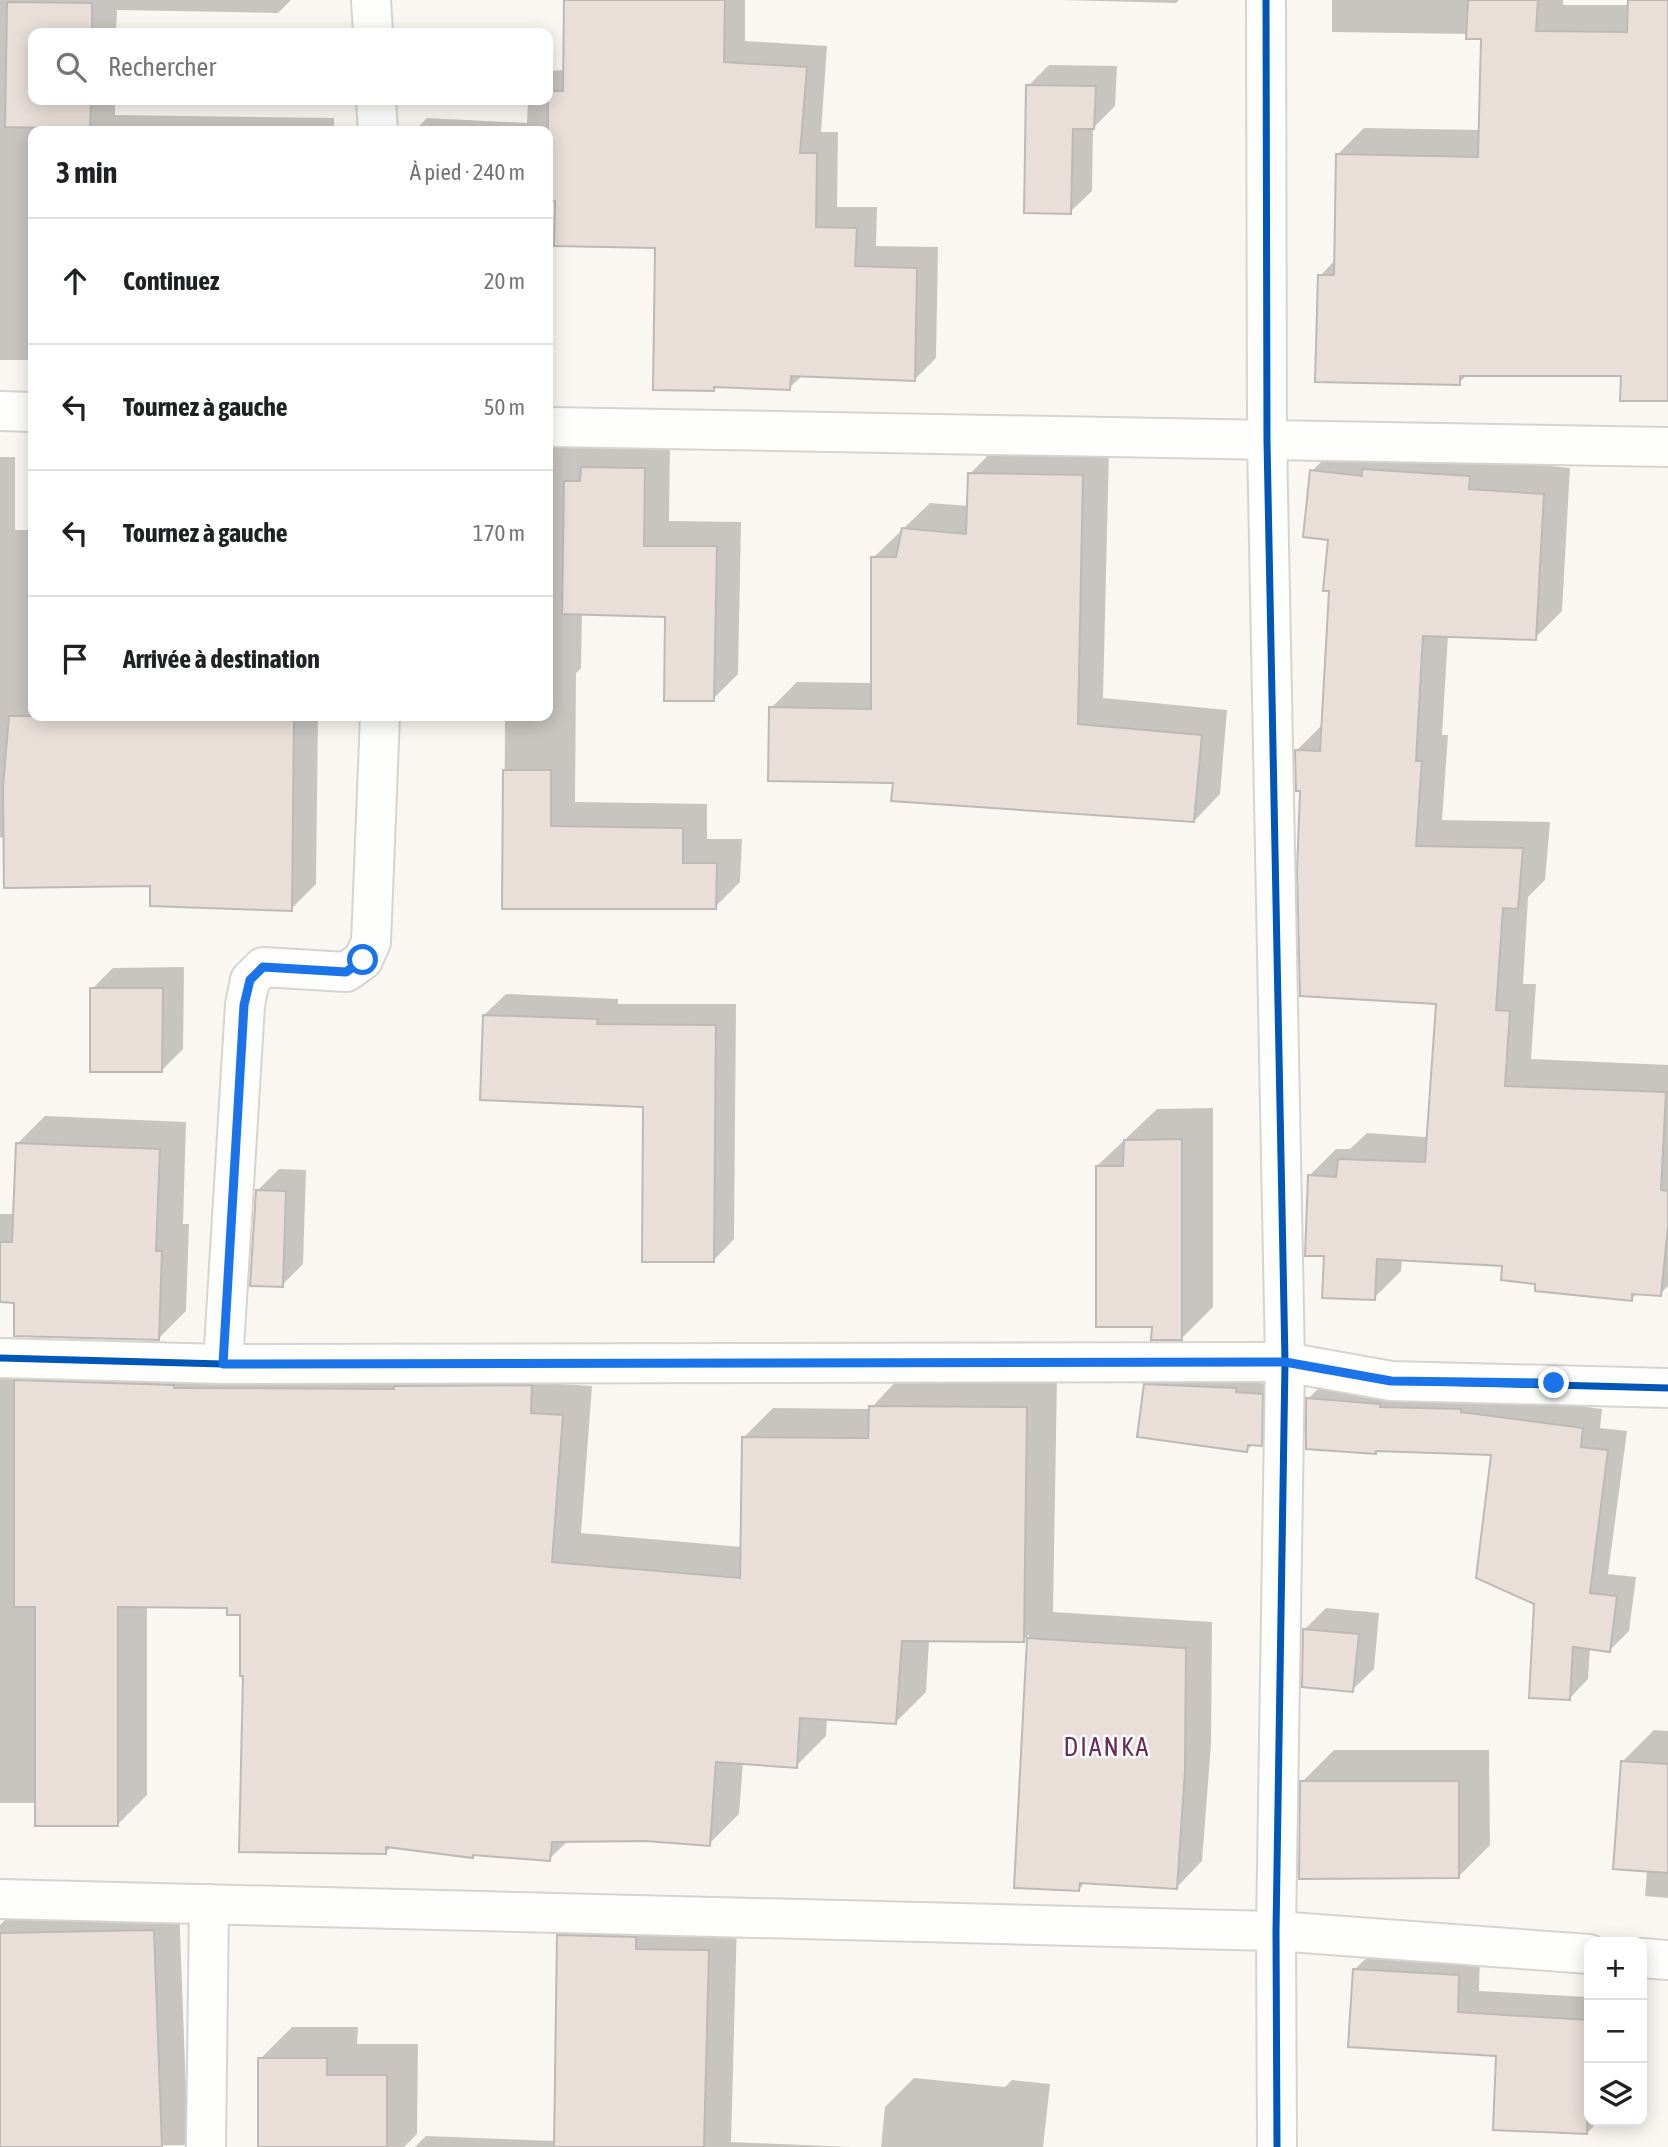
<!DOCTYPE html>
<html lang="fr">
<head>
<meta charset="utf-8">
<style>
	:root { --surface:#fff; --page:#f2f2f2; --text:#202124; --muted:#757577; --line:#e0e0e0 }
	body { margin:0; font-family:"Asap Condensed",sans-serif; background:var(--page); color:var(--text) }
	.controls { position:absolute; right:21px; bottom:21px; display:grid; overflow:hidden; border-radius:14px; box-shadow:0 4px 18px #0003 }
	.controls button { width:63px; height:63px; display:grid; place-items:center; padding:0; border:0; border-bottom:2px solid var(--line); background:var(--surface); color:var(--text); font:35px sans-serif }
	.stop { position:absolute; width:21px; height:21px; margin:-16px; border:5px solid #1a73e8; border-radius:50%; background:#fff }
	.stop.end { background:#1a73e8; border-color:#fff; box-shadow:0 2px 7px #0008 }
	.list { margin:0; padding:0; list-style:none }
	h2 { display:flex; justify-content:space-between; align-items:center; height:91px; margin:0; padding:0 28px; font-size:30px }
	h2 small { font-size:23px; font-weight:400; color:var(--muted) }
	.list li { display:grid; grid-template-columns:46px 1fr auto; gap:21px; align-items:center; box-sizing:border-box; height:126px; padding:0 28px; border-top:2px solid var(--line) }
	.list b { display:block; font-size:26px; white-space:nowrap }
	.list em { font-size:23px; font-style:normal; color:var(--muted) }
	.icon { flex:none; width:38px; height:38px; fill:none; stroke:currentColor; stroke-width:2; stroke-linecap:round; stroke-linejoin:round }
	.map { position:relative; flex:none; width:1668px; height:2147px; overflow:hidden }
	.search { position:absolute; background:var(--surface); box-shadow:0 4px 18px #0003; left:28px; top:28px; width:525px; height:77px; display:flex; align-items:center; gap:18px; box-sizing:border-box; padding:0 24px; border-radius:14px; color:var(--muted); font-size:26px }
	.panel { position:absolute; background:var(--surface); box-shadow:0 4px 18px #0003; left:28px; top:126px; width:525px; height:595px; border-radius:14px }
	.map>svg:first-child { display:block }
	.shadow { fill:#0003 }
	.building { fill:#e9ded8; stroke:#beb9b6; stroke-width:2 }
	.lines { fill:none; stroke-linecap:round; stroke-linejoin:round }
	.minor-casing { stroke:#d7d4cf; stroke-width:42 }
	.minor { stroke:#fefefd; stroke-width:38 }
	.cycleway-casing { stroke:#fff; stroke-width:11 }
	.cycleway { stroke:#0057b8; stroke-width:7 }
	.route { stroke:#1a73e8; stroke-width:9 }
	.labels { text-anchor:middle; stroke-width:5; stroke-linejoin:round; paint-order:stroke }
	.quarter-label { font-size:26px; letter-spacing:2px; fill:#692d55; stroke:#fff }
</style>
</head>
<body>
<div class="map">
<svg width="1668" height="2147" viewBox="0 0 1668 2147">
	<rect width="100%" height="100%" fill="#faf7f2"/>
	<g class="shadow">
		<polygon points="0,0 291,0 278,13 117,10 116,33 33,33 33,100 115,100 115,115 334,118 334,131 33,131 33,360 0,360"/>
		<polygon points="566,0 745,0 745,41 827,46 821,132 838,132 837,207 877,207 876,246 938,247 936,358 914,380 803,375 789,388 717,385 713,389 656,246 556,200 548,199 548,131 414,131 427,118 527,123 528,100 548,100 548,71 565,70"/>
		<polygon points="1061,0 1179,0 1176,3"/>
		<polygon points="1332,0 1563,0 1563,5 1629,5 1630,0 1668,0 1668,399 1622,374 1468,374 1459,383 1320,276 1336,259 1337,155 1364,128 1481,130 1483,38 1468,34 1332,32"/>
		<polygon points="1049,65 1117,66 1115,106 1093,128 1092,191 1070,212 1028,86"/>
		<polygon points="548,423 670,443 669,521 741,522 738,674 713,699 667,615 582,613 581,668 576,673 575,802 707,804 707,839 742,839 740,882 715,907 504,907 505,716 548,716"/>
		<polygon points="1339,444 1570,468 1562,611 1535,638 1448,635 1442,735 1448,735 1442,820 1550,822 1545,880 1528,897 1523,984 1536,984 1531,1059 1668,1065 1668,1286 1660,1294 1638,1293 1631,1299 1537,1283 1504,1264 1402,1259 1401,1271 1374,1298 1326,1255 1309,1176 1336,1149 1350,1149 1367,1133 1425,1137 1429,1133 1437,1002 1302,789 1297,750 1323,724 1331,590 1329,539 1312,471"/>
		<polygon points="996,447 1109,449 1103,698 1227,710 1220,794 1194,821 895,781 771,708 797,682 873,683 873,558 930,503 969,506 970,474"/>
		<polygon points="0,457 15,457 15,530 33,530 33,716 318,716 316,884 291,909 152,884 0,837"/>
		<polygon points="184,967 183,1049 162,1070 92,989 113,968"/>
		<polygon points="506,994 618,999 618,1004 736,1004 734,1239 713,1261 644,1105 484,1015"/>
		<polygon points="1213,1108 1213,1307 1181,1339 1154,1326 1097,1166 1157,1109"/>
		<polygon points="45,1116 186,1122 183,1224 189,1224 186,1311 158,1339 16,1301 0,1301 0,1214 15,1214 18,1143"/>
		<polygon points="279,1169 306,1170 303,1264 282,1285 257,1191"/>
		<polygon points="0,1352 561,1356 560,1384 592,1386 581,1533 742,1547 743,1438 773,1408 870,1409 900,1377 1057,1378 1053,1612 1212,1622 1211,1744 1202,1861 1176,1888 1086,1881 1079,1889 1016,1886 1029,1635 1023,1640 929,1640 926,1692 896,1722 827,1718 826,1736 796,1766 743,1762 739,1814 709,1844 646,1839 569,1840 549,1859 475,1853 472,1856 392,1846 385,1853 245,1674 241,1613 229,1606 147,1606 147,1795 117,1825 36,1803 0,1803"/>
		<polygon points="1157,1374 1246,1379 1246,1382 1272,1384 1272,1434 1261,1444 1254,1443 1247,1450 1146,1385"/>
		<polygon points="1328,1379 1480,1393 1602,1409 1600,1428 1627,1431 1608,1574 1636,1577 1629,1631 1610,1650 1590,1648 1588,1679 1569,1699 1536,1603 1493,1453 1379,1449 1375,1453 1308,1399"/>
		<polygon points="1326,1608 1379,1613 1374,1669 1352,1690 1304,1630"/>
		<polygon points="1654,1730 1668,1731 1668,1898 1645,1896 1647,1870 1622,1762"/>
		<polygon points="1334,1750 1489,1750 1490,1845 1458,1877 1302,1782"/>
		<polygon points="179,1905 188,2145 0,2147 0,1925 18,1907"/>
		<polygon points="588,1906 737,1921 731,2142 851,2147 415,2147 426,2136 556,2141 559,1936"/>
		<polygon points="1376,1949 1480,1954 1479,1991 1589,1997 1589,2121 1599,2121 1587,2133 1498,2054 1354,1970"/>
		<polygon points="292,2027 358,2027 357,2044 418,2044 417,2134 404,2147 260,2147 260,2059"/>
		<polygon points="914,2078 1005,2087 1012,2080 1050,2084 1043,2147 881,2147 885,2107"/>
	</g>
	<g class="building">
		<polygon points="564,0 725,0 724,62 807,67 800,153 817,153 816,227 857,228 855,266 917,268 915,381 791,376 790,390 714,387 714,391 653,390 655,248 554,246 555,201 548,201 548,91 563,91"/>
		<polygon points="1468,0 1538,0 1536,31 1627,32 1628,0 1668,0 1668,401 1620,401 1621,376 1460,376 1460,385 1315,382 1318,275 1334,275 1336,154 1478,157 1481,39 1466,39"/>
		<polygon points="7,2 92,3 92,33 33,33 33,100 91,100 90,129 5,127"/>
		<polygon points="1026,85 1096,86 1094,129 1073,129 1071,214 1024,213"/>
		<polygon points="581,467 645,468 644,546 717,546 714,701 664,701 665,617 562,614 564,481 580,481"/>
		<polygon points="1362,469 1470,476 1469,489 1544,494 1536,640 1423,636 1416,761 1422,761 1416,846 1523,848 1518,909 1503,908 1496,1010 1510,1011 1505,1086 1666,1092 1661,1190 1668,1191 1668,1226 1661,1296 1632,1294 1632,1301 1535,1291 1535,1284 1501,1280 1502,1266 1377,1259 1375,1300 1322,1298 1324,1256 1305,1256 1308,1175 1336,1177 1338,1159 1425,1162 1436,1004 1300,996 1297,872 1300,791 1296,791 1295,750 1320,751 1329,591 1323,591 1328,540 1303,537 1310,470 1362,476"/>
		<polygon points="968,473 1083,475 1078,724 1202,735 1194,822 891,801 893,783 768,781 769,707 871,709 871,557 896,557 902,528 966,534"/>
		<polygon points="9,716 294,716 292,911 150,906 150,886 4,888 3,787"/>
		<polygon points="503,770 551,770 551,826 683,828 683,863 717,863 716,909 502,909"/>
		<polygon points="90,988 163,988 162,1072 90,1072"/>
		<polygon points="483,1015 598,1019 597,1024 716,1025 714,1262 642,1262 643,1107 480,1100"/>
		<polygon points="1182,1139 1182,1340 1151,1340 1152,1327 1096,1327 1096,1166 1123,1166 1124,1140"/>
		<polygon points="16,1143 160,1149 156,1251 162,1251 159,1340 14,1336 14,1303 0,1302 0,1242 12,1242"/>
		<polygon points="256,1190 286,1191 283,1287 250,1286"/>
		<polygon points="14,1380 174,1385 174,1388 394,1389 394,1386 532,1385 531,1413 563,1415 552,1562 740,1578 742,1437 868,1438 869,1406 1027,1407 1024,1642 902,1641 896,1724 800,1718 797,1768 716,1762 710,1846 646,1841 552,1842 550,1861 473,1855 473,1858 386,1847 386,1854 239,1852 243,1676 240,1676 240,1615 227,1615 227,1608 118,1607 118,1826 35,1826 35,1607 14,1607"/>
		<polygon points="1144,1384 1236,1388 1236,1392 1263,1394 1262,1446 1248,1445 1247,1452 1137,1437"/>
		<polygon points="1306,1398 1380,1404 1380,1407 1461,1409 1461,1412 1583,1428 1581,1447 1608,1450 1590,1593 1617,1596 1610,1652 1573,1647 1570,1700 1529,1698 1534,1604 1476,1578 1491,1455 1376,1451 1376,1454 1306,1449"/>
		<polygon points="1303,1629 1359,1634 1353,1692 1302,1687"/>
		<polygon points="1027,1638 1186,1648 1185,1771 1177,1889 1080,1883 1079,1891 1014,1888"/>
		<polygon points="1621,1761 1668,1764 1668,1873 1613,1869"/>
		<polygon points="1300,1781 1459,1781 1459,1878 1299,1879"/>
		<polygon points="154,1930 162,2147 0,2147 0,1933"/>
		<polygon points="557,1935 636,1937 636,1949 709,1950 704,2147 554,2147"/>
		<polygon points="1353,1969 1459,1975 1458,2012 1589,2020 1587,2134 1493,2130 1496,2056 1348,2047"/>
		<polygon points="258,2058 327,2058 327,2075 387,2075 387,2147 258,2147"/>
	</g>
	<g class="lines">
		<defs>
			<g id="minor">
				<polyline points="371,0 373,33"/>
				<polyline points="1266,0 1267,441 1285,1362 1276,1931 1277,2147"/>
				<polyline points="376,100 378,131"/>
				<polyline points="0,411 33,412"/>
				<polyline points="548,427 1668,447"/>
				<polyline points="0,1358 223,1364 1285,1362 1391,1381 1668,1388"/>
				<polyline points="223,1364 245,1005 250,980 263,967 346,972 363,960 371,942 380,716"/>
				<polyline points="0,1899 1276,1931 1589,1954"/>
				<polyline points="1642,1958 1668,1960"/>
				<polyline points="206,2147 209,1904"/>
			</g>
		</defs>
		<use href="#minor" class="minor-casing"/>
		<use href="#minor" class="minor"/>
		<defs>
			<g id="cycleway">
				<polyline points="1266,0 1267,441 1285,1362 1276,1931 1277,2147"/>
				<polyline points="0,1358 223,1364 1285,1362 1391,1381 1668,1388"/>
			</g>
		</defs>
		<use href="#cycleway" class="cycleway-casing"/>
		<use href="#cycleway" class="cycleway"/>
	</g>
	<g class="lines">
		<polyline class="route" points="363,960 346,972 263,967 250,980 244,1005 223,1364 1285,1362 1391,1381 1554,1383"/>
	</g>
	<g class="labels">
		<g class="quarter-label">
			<text x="1107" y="1756">DIANKA</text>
		</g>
	</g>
</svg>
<div class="controls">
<button>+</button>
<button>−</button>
<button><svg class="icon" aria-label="layers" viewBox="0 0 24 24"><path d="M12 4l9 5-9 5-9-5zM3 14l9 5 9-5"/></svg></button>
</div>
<div class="stop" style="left:363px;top:960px"></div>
<div class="stop end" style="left:1554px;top:1383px"></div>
<div class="search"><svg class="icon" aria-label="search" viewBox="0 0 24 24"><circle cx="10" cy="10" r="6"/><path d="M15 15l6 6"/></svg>Rechercher</div>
<section class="panel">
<h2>3 min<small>À pied · 240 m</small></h2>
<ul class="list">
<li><svg class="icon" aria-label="ahead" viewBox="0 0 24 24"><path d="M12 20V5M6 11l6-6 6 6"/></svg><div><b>Continuez</b></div><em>20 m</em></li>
<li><svg class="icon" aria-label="left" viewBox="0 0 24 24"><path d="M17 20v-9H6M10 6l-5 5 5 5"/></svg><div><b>Tournez à gauche</b></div><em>50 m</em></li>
<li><svg class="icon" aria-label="left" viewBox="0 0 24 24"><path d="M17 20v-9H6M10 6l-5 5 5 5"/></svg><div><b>Tournez à gauche</b></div><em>170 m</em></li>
<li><svg class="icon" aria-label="arrive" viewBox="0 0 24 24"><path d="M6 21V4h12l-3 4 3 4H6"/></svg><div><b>Arrivée à destination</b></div></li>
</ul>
</section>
</div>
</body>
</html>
